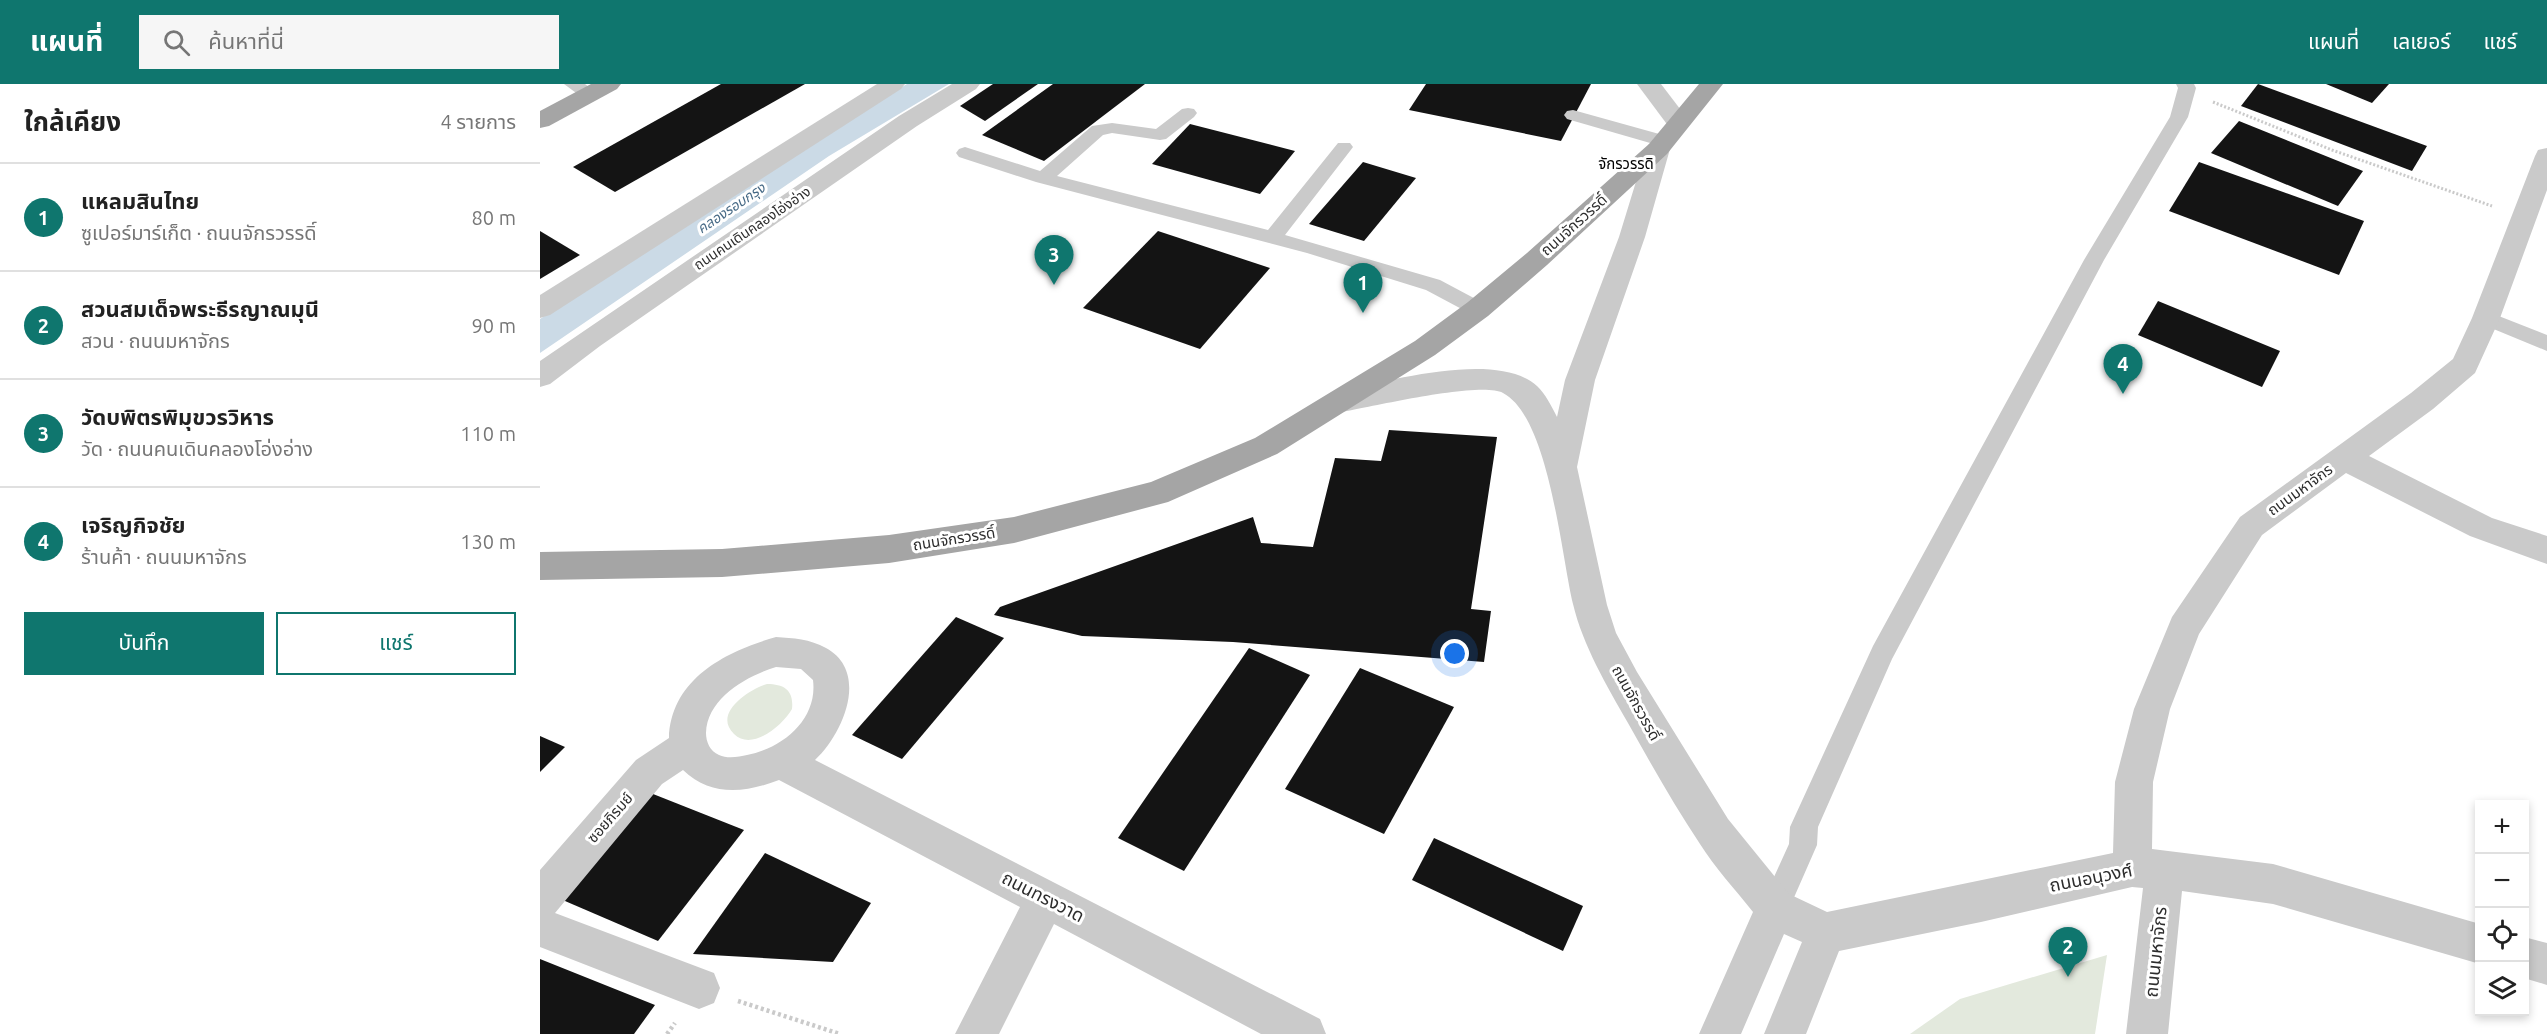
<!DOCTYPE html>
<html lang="th">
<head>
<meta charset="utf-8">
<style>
	:root { --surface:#fff; --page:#f6f6f6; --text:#222; --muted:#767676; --line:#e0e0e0; --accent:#0f766e }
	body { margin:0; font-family:Ubuntu,"Noto Sans Thai",sans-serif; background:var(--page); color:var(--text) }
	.controls { position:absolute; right:18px; bottom:18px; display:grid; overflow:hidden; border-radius:0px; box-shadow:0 3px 9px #0003 }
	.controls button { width:54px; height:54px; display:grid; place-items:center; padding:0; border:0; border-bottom:2px solid var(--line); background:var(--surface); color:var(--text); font:30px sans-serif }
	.you { position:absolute; left:915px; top:570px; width:21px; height:21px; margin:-15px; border:4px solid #fff; border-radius:50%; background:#1a73e8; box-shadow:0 0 0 9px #1a73e833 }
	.badge { display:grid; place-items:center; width:39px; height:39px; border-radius:50%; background:var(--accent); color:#fff; font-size:20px; font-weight:700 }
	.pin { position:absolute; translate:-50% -50px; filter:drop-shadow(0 2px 3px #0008) }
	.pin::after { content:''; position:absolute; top:32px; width:21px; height:18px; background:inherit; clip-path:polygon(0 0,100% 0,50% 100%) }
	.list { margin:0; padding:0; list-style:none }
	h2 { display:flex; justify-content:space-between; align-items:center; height:78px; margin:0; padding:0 24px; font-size:26px }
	h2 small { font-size:20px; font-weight:400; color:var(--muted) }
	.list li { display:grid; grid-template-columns:39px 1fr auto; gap:18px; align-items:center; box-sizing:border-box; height:108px; padding:0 24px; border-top:2px solid var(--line) }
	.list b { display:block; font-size:22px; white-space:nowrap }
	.list p { margin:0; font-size:20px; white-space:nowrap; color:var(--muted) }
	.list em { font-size:20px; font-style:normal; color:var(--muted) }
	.actions { display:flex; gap:12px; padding:18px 24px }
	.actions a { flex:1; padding:14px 0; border:2px solid var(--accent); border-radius:0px; text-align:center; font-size:21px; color:var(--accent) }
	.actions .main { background:var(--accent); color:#fff }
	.icon { flex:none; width:33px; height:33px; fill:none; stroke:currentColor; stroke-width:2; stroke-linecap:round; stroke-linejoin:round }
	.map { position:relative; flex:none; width:2007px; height:950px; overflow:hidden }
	header { display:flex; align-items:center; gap:36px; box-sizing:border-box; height:84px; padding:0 30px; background:var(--accent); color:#fff }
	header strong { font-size:28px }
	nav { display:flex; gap:33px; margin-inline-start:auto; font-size:21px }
	.search { width:420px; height:54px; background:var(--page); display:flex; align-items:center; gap:15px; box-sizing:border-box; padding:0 21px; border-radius:0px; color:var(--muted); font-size:22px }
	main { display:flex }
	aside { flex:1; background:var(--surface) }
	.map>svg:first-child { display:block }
	.green { fill:#e3e9dd }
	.water { fill:#cbdae6 }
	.building { fill:#141414 }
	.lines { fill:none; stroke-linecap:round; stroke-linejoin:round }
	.path-far1 { stroke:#cacaca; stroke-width:3; stroke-dasharray:2 2; stroke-linecap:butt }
	.path { stroke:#cacaca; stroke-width:4.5; stroke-dasharray:3 3; stroke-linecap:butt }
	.lane { fill:#cacaca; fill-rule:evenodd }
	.street { fill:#cacaca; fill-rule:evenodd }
	.primary { fill:#a5a5a5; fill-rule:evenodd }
	.labels { text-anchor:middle; stroke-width:6; stroke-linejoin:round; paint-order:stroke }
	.far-water-label { font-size:14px; font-style:italic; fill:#466985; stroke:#fff }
	.far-street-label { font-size:14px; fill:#2d2d2d; stroke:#fff }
	.far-quarter-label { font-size:15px; fill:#000; stroke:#fff }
	.street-label { font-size:15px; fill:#2d2d2d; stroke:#fff }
	.near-street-label { font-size:18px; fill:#2d2d2d; stroke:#fff }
</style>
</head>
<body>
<header>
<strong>แผนที่</strong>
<div class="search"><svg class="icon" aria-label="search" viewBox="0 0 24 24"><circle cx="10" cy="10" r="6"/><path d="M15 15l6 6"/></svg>ค้นหาที่นี่</div>
<nav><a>แผนที่</a><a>เลเยอร์</a><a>แชร์</a></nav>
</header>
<main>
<aside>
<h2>ใกล้เคียง<small>4 รายการ</small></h2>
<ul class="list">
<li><span class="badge">1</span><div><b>แหลมสินไทย</b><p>ซูเปอร์มาร์เก็ต · ถนนจักรวรรดิ์</p></div><em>80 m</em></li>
<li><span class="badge">2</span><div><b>สวนสมเด็จพระธีรญาณมุนี</b><p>สวน · ถนนมหาจักร</p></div><em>90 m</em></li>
<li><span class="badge">3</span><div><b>วัดบพิตรพิมุขวรวิหาร</b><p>วัด · ถนนคนเดินคลองโอ่งอ่าง</p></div><em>110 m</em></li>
<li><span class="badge">4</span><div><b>เจริญกิจชัย</b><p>ร้านค้า · ถนนมหาจักร</p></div><em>130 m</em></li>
</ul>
<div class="actions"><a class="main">บันทึก</a><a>แชร์</a></div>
</aside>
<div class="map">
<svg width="2007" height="950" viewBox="0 0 2007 950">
	<rect width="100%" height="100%" fill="#fff"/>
	<g class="green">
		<path d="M227,600c18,0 27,7 25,25 -9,16 -40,43 -58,25 -22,-21 16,-45 33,-50z"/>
		<polygon points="1567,871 1555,950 1370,950 1420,915"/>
	</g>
	<polygon class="water" points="367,0 409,0 289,72 0,269 0,235 282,51"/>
	<g class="building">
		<polygon points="181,0 265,0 75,108 33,83"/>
		<polygon points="453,0 498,0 445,37 420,22"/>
		<polygon points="513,0 605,0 504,77 442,51"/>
		<polygon points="886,0 1051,0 1021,57 869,26"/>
		<polygon points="1718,0 1887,62 1872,87 1701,22"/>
		<polygon points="1786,0 1849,0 1832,19"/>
		<polygon points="1699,37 1823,87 1798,122 1671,69"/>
		<polygon points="650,40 755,67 720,110 612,80"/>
		<polygon points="823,78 876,94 824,157 769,140"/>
		<polygon points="1659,78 1824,137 1799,191 1629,127"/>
		<polygon points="0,147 40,171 0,195"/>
		<polygon points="618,147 730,184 660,265 543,224"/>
		<polygon points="1618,217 1740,267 1722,303 1598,251"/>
		<polygon points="849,346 957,353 931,525 951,527 944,578 693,558 542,552 454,531 460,523 713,433 721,459 773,463 795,374 841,377"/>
		<polygon points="416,533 464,554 362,675 312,651"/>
		<polygon points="709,564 770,591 644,787 578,754"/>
		<polygon points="820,584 914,623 844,750 745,705"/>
		<polygon points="0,652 25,663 0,688"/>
		<polygon points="108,708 204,746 118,857 18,814"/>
		<polygon points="894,754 1043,822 1023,867 872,796"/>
		<polygon points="225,769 331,819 293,878 153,870"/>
		<polygon points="0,875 115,921 94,950 0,950"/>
	</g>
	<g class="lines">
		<polyline class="path-far1" points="1673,18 1792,66 1952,122"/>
		<g class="path">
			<polyline points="198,917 300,950"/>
			<polyline points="127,950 135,939"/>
		</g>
		<g class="lane">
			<polygon points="24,0 45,0 58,10 55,14 43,14"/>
			<polygon points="1636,0 1654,0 1656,4 1648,33 1564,176 1352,575 1278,743 1277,761 1245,834 1235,839 1225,834 1220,824 1249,760 1250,743 1333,562 1544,176 1630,33 1638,4"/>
			<polygon points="648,24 654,25 657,29 654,33 626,55 620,56 572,49 563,51 517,92 728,146 798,59 810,59 813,63 810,67 745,151 900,196 945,220 948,225 945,230 938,232 931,230 886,206 767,169 496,98 419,73 416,69 419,65 425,63 500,87 552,42 572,39 616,45 642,25"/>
			<polygon points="1033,26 1130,53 1133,57 1130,61 1124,63 1027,35 1024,31 1027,27"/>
			<polygon points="1946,227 2007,251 2007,267 1939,239 1936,234 1939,229"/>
		</g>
		<g class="street">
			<polygon points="337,0 365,0 361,5 10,231 0,234 0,211"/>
			<polygon points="412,0 440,0 436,5 377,42 60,262 10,300 0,303 0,277 359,32"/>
			<polygon points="1097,0 1121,0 1150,38 1147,43 1138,45 1129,43"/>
			<path d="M1118,57l9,3 3,5 -25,88 -50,143 -18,87 30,138 9,28 21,39 91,147 61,75 38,18 286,-59 2,-71 19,-73 38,-92 68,-100 171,-124 42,-34 19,-41 63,-162 3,-6 9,-2v42l-47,128 -25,55 -42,36 -64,47 123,62 55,18v28l-77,-28 -124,-63 -84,62 -63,99 -29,75 -17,73 -1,67 121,15 207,60v40l-207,-60 -91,-13 -14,143h-42l17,-146 -11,-1 -151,35 -142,29 -33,83h-42l38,-92 -18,-8 -43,100h-42l54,-122c-18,-23 -38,-44 -53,-68 -26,-39 -49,-80 -72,-121 -21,-37 -45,-77 -55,-119 -12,-50 -24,-187 -70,-211 -23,-12 -131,14 -161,19l-11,-3 -4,-8 4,-8 11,-3c49,-9 155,-40 195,-4 8,7 15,21 20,31l8,-37 54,-143 27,-88 3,-5z"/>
			<path d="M236,553c17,1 34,2 50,11 44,24 17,86 -11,112l505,259 6,15h-65l-207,-110 -55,110h-44l65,-127 -241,-127c-34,13 -68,17 -96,-10l-21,14 -107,129 159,60 6,15 -6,15 -15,6 -159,-62v-77l96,-110 33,-22c2,-60 58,-87 107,-101zM236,583l25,2 12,11c5,39 -30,68 -66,75 -8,2 -20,4 -28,0 -9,-4 -13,-13 -13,-22 1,-35 41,-57 70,-66z"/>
			<polygon points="1984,853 2007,859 2007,901 1984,894"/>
		</g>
		<g class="primary">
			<polygon points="51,0 81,0 77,5 9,42 0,44 0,27"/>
			<polygon points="1159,0 1183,0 1127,70 1007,181 948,232 895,271 737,370 628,418 474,459 349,479 182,493 0,496 0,468 182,465 349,451 474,433 611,398 715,354 875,257 928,218 987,169 1109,60"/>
		</g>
	</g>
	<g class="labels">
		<g class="far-water-label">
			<text transform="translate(191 124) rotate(-34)" y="5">คลองรอบกรุง</text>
		</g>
		<g class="far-street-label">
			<text transform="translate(212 144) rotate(-34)" y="5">ถนนคนเดินคลองโอ่งอ่าง</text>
		</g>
		<g class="far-quarter-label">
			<text x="1086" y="85">จักรวรรดิ</text>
		</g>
		<g class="street-label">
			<text transform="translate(1034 141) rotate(-42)" y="5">ถนนจักรวรรดิ์</text>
			<text transform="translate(1760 406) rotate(-36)" y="5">ถนนมหาจักร</text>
			<text transform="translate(414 455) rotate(-9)" y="5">ถนนจักรวรรดิ์</text>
			<text transform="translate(1096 619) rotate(61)" y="5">ถนนจักรวรรดิ์</text>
			<text transform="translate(70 734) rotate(-49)" y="5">ซอยภิรมย์</text>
		</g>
		<g class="near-street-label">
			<text transform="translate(1551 794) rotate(-11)" y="6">ถนนอนุวงศ์</text>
			<text transform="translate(503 813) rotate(27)" y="6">ถนนทรงวาด</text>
			<text transform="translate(1616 868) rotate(-84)" y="6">ถนนมหาจักร</text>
		</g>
	</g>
</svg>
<div class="controls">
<button>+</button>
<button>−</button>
<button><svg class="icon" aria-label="locate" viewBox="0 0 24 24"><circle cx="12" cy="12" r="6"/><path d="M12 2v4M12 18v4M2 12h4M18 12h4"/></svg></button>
<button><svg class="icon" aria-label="layers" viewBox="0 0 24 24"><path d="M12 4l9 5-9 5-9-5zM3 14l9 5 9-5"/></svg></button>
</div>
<div class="you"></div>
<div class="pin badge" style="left:823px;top:229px">1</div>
<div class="pin badge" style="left:1528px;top:893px">2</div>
<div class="pin badge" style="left:514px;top:201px">3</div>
<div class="pin badge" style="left:1583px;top:310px">4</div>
</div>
</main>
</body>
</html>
